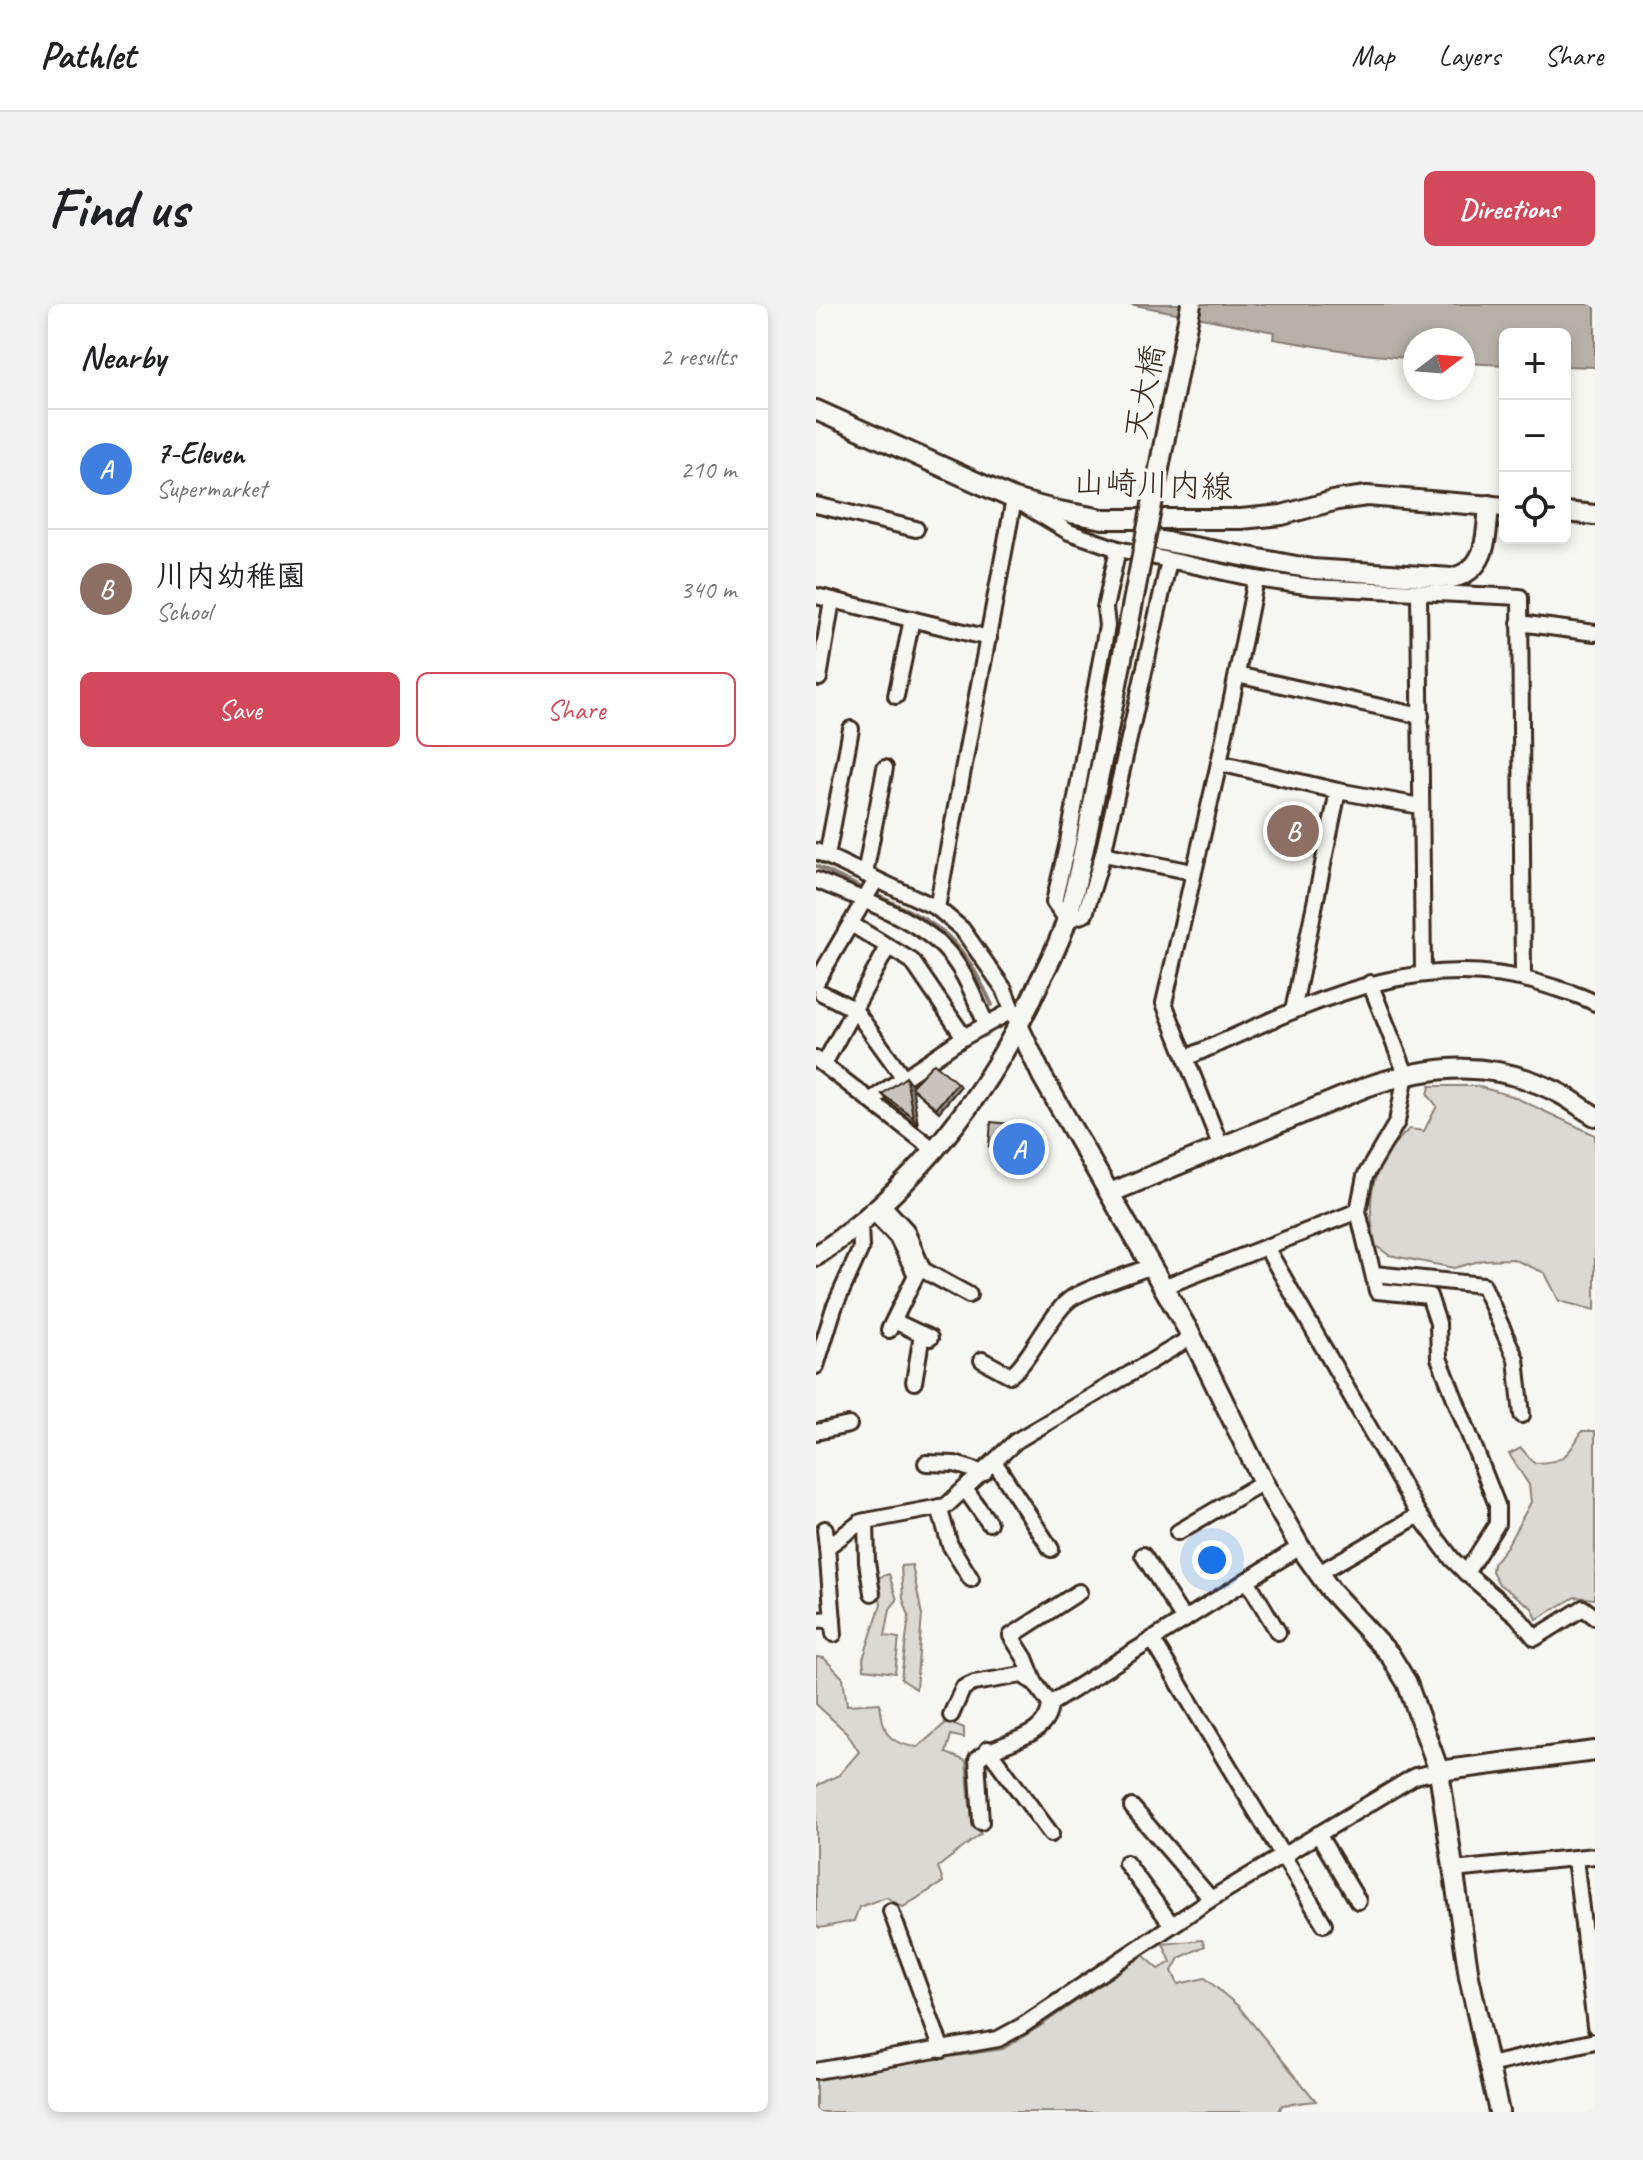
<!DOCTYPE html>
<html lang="en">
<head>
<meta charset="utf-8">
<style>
	:root { --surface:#fff; --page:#f2f2f2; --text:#202124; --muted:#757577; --line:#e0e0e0; --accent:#d1495b }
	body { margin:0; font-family:Caveat,"Klee One",sans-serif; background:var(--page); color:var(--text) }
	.controls { position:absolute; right:24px; top:24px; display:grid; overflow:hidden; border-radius:12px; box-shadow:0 4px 12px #0003 }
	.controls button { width:72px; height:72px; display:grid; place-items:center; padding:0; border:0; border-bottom:2px solid var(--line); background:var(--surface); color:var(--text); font:40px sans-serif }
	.compass { position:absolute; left:587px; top:24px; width:72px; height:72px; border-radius:50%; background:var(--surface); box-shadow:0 4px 12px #0003; rotate:74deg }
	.you { position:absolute; left:396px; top:1256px; width:28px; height:28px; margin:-20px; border:6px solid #fff; border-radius:50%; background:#1a73e8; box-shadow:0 0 0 12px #1a73e833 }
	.badge { display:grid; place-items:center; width:52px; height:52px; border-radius:50%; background:var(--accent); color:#fff; font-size:26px; font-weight:700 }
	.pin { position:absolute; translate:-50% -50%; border:4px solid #fff; box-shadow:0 2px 8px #0006 }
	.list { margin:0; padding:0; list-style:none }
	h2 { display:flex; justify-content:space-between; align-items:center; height:104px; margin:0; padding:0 32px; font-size:34px }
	h2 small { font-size:26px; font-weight:400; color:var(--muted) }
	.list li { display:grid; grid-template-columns:52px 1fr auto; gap:24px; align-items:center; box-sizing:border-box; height:120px; padding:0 32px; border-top:2px solid var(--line) }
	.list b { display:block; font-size:30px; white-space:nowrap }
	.list p { margin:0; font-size:26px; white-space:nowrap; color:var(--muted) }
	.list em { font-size:26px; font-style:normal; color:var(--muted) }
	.actions { display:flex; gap:16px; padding:24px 32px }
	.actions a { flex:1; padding:18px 0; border:2px solid var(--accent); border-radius:12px; text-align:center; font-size:28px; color:var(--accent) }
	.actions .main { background:var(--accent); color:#fff }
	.icon { flex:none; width:44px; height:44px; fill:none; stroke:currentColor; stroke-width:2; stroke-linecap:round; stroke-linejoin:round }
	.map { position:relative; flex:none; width:779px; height:1808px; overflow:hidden; border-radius:12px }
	header { display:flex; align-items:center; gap:48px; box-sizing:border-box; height:112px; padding:0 40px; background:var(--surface); border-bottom:2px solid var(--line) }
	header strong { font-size:38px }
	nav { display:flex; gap:44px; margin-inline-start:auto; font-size:28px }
	.intro { display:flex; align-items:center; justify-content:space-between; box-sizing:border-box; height:192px; padding:0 48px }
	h1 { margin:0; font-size:56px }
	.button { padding:20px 36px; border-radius:12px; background:var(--accent); color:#fff; font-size:28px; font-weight:700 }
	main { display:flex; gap:48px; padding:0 48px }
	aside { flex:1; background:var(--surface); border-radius:12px; box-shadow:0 4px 12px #0003 }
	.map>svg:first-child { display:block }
	.green { fill:#dad9d3; stroke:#8a8278; stroke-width:2 }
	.water { fill:#b6b0a9; stroke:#857a71; stroke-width:2 }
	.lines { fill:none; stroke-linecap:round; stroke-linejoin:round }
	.stream { stroke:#857a71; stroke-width:4 }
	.street-casing { stroke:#3b2a1e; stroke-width:20 }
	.secondary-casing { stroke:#3b2a1e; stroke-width:24 }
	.street { stroke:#f6f6f2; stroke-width:14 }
	.secondary { stroke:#f6f6f2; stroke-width:18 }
	.secondary-bridge-casing { stroke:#3b2a1e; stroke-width:24; stroke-linecap:butt }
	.secondary-bridge { stroke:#f6f6f2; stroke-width:18 }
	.wall { fill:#aca8a3; stroke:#3b2a1e; stroke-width:2 }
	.shaded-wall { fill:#8c8885; stroke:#3b2a1e; stroke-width:2 }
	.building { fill:#c8c3be; stroke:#3b2a1e; stroke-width:2 }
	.labels { text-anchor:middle; stroke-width:7; stroke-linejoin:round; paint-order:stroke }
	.street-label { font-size:32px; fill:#3b2a1e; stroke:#f6f6f2 }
</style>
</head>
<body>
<header>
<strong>Pathlet</strong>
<nav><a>Map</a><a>Layers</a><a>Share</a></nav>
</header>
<div class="intro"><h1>Find us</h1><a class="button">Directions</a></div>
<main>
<aside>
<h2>Nearby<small>2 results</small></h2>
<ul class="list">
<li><span class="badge" style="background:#3f7fe0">A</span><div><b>7-Eleven</b><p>Supermarket</p></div><em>210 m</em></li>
<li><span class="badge" style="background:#8d6e63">B</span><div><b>川内幼稚園</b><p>School</p></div><em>340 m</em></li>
</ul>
<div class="actions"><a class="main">Save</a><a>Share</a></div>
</aside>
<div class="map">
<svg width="779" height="1808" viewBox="0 0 779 1808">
	<rect width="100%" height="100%" fill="#f6f6f2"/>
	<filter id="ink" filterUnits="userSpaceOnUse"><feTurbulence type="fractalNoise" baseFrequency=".0125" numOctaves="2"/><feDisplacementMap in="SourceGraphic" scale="16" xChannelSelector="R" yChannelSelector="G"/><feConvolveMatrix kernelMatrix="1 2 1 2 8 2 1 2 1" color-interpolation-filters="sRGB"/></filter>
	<g filter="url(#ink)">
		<g class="green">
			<path d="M614,782h46l36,10 83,39v175l-36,-9 -14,-28 -32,-14 -30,1 -29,8 -65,-13 -13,-9c-12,-50 -4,-81 33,-117l15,2 13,-25 -9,-11z"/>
			<path d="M766,1127h13v168l-20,-2 -38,22 -5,-11 -33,-24 -7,-13 1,-7 14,-18 24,-44 -2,-17 -20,-31 12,-6 13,15c31,0 34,-8 48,-32z"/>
			<polygon points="96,1261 106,1311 100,1385 85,1375 93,1312 87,1295 85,1262"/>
			<polygon points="73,1270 81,1296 74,1305 69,1332 83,1334 79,1369 48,1365 47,1355 65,1300 61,1274"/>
			<path d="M0,1353l8,1 19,20 4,27 33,-2c3,29 7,41 38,44l30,-26 16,7v10l-13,-3 -5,18 20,8 4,45 11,28 -43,33 5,15 -40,25 -17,-10 -27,10 -5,14 -34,7 -4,-3v-139l23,-11 20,-23 -12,-19 -31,-29z"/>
			<polygon points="386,1636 389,1642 363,1654 356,1667 362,1680 389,1674 422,1702 500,1797 466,1801 463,1808 0,1808 0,1773 187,1745 223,1723 327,1651 343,1665 355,1658 347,1640"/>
		</g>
		<polygon class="water" points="314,0 779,0 779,63 749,62 749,30 689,30 689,61 647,59 647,36 599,36 599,55 548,50 457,35 458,28"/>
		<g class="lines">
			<g class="stream">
				<polyline points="0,562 48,585"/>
				<path d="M56,589c69,32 87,41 120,112"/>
			</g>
			<defs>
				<g id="street">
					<polyline points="0,201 100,225"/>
					<polyline points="353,257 287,550 269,610 251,616 238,598 252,538 291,322 289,304 302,245 440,275 497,283 704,293 707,673"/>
					<polyline points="603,290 607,668"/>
					<polyline points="0,292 173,334"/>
					<polyline points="703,319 779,329"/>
					<polyline points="421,371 605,412"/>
					<polyline points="3,374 16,296"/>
					<polyline points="80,392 96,315"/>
					<polyline points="403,459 522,487 604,502"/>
					<polyline points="0,547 121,604 146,625 188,685 203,723"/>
					<polyline points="287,550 377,568"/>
					<polyline points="11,552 35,425"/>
					<polyline points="49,570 69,464"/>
					<path d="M0,576c38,16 99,38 127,67 21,21 31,50 43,77"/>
					<polyline points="121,604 198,195 253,228 302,245"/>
					<polyline points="35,620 96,657 148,733"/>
					<polyline points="0,679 60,576"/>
					<polyline points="6,689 38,705 88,774"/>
					<polyline points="477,707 522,487"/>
					<path d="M370,754c116,-51 233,-115 363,-72 16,5 32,9 46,17"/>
					<polyline points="0,755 120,847"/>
					<polyline points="8,760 72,643"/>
					<polyline points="55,796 148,733 197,706"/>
					<polyline points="405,843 348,699 403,459 440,275"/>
					<polyline points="66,900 90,926 107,966 153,991"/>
					<polyline points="57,908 81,933 100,971 73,1026"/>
					<polyline points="450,943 542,907"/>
					<polyline points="558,970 667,981 700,1055 706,1111"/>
					<polyline points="347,983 450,943 603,1211 636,1255 650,1269 681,1220 681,1201 623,1054 622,1019 613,992 561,987 542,907 549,872 581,818 590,770 554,679"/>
					<polyline points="78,1017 114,1034"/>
					<path d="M166,1056l28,15c17,-9 39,-59 59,-75 12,-10 65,-27 83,-34"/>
					<polyline points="0,1062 18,1004 45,944 44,919"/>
					<polyline points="98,1078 106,1030"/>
					<polyline points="0,1128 33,1121"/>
					<polyline points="110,1159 139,1160 168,1169"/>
					<polyline points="179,1159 235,1245"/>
					<polyline points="149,1185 173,1219"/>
					<polyline points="123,1203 134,1241 155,1275"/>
					<polyline points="50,1217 51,1258 56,1289"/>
					<polyline points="9,1225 11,1243"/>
					<polyline points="362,1228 447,1178"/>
					<polyline points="327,1251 368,1316"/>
					<polyline points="503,1269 603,1211"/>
					<polyline points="650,1269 701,1312 719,1334 767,1304 779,1313"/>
					<polyline points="431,1276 462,1328"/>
					<polyline points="0,1316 17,1315"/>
					<polyline points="18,1330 11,1243 45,1218 130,1202 200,1137 376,1033"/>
					<polyline points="336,1335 508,1620"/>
					<polyline points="219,1379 209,1354 195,1332 263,1288"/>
					<polyline points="135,1411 147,1384 158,1379 206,1371 219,1379 234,1400"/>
					<polyline points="172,1445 235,1530"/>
					<polyline points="316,1503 395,1595"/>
					<path d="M165,1518l-4,-63c22,-19 71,-18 73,-55l250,-157"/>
					<polyline points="502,1530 542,1597"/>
					<polyline points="759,1554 779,1722"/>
					<polyline points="310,1559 356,1621"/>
					<polyline points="637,1566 779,1552"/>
					<polyline points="75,1607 126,1746"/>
					<polyline points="673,1761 779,1737"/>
					<polyline points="0,1767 182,1735 206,1722 395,1595 599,1472 623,1467"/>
				</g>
				<g id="secondary">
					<polyline points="0,106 198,195 238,206 287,215 425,215 466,211 521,196 551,192 689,203"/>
					<polyline points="749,208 779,211"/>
					<path d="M330,234l166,31 140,9c36,-8 34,-42 37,-73"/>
					<polyline points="203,723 226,772 376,1033 447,1178 484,1243 516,1288 574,1351 591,1379 623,1467 653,1673 683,1808"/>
					<path d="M294,889l256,-106c68,-23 126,-28 193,6 12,6 24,16 36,23"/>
					<path d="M0,952c100,-69 172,-160 222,-271 10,-21 23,-44 29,-67 16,-55 25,-112 37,-167"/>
					<polyline points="623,1467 779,1447"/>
				</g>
			</defs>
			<use href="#street" class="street-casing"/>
			<use href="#secondary" class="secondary-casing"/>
			<use href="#street" class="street"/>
			<use href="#secondary" class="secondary"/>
			<defs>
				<polyline id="secondary-bridge" points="288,447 375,0"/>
			</defs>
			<use href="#secondary-bridge" class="secondary-bridge-casing"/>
			<use href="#secondary-bridge" class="secondary-bridge"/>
		</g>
		<g class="wall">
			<polygon points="141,779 144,783 123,808 96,784 102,821 72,797 66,790 96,781 96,782"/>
			<polygon points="216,826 226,838 224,858 181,853 173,842"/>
		</g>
		<g class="shaded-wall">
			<polygon points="90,773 96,781 102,821 97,813"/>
			<polygon points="141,779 144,783 123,808 120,804"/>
			<polygon points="213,822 218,829 218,826 226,838 224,858 216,846"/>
		</g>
		<g class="building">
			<polygon points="118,759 141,779 120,804 95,783"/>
			<polygon points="90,773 97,813 66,790"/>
			<polygon points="175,818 213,822 213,826 218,826 216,846 173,842"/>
		</g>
	</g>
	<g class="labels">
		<g class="street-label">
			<text transform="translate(328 88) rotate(-79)" y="11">天大橋</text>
			<text transform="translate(337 180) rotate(2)" y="11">山崎川内線</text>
		</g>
	</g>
</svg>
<div class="controls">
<button>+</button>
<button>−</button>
<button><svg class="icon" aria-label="locate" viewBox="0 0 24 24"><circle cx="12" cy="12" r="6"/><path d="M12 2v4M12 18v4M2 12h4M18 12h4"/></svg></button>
</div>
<svg class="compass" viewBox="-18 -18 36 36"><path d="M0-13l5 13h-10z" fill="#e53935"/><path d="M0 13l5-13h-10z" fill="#757577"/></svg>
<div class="you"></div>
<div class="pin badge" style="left:203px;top:845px;background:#3f7fe0">A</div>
<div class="pin badge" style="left:477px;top:527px;background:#8d6e63">B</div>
</div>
</main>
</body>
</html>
